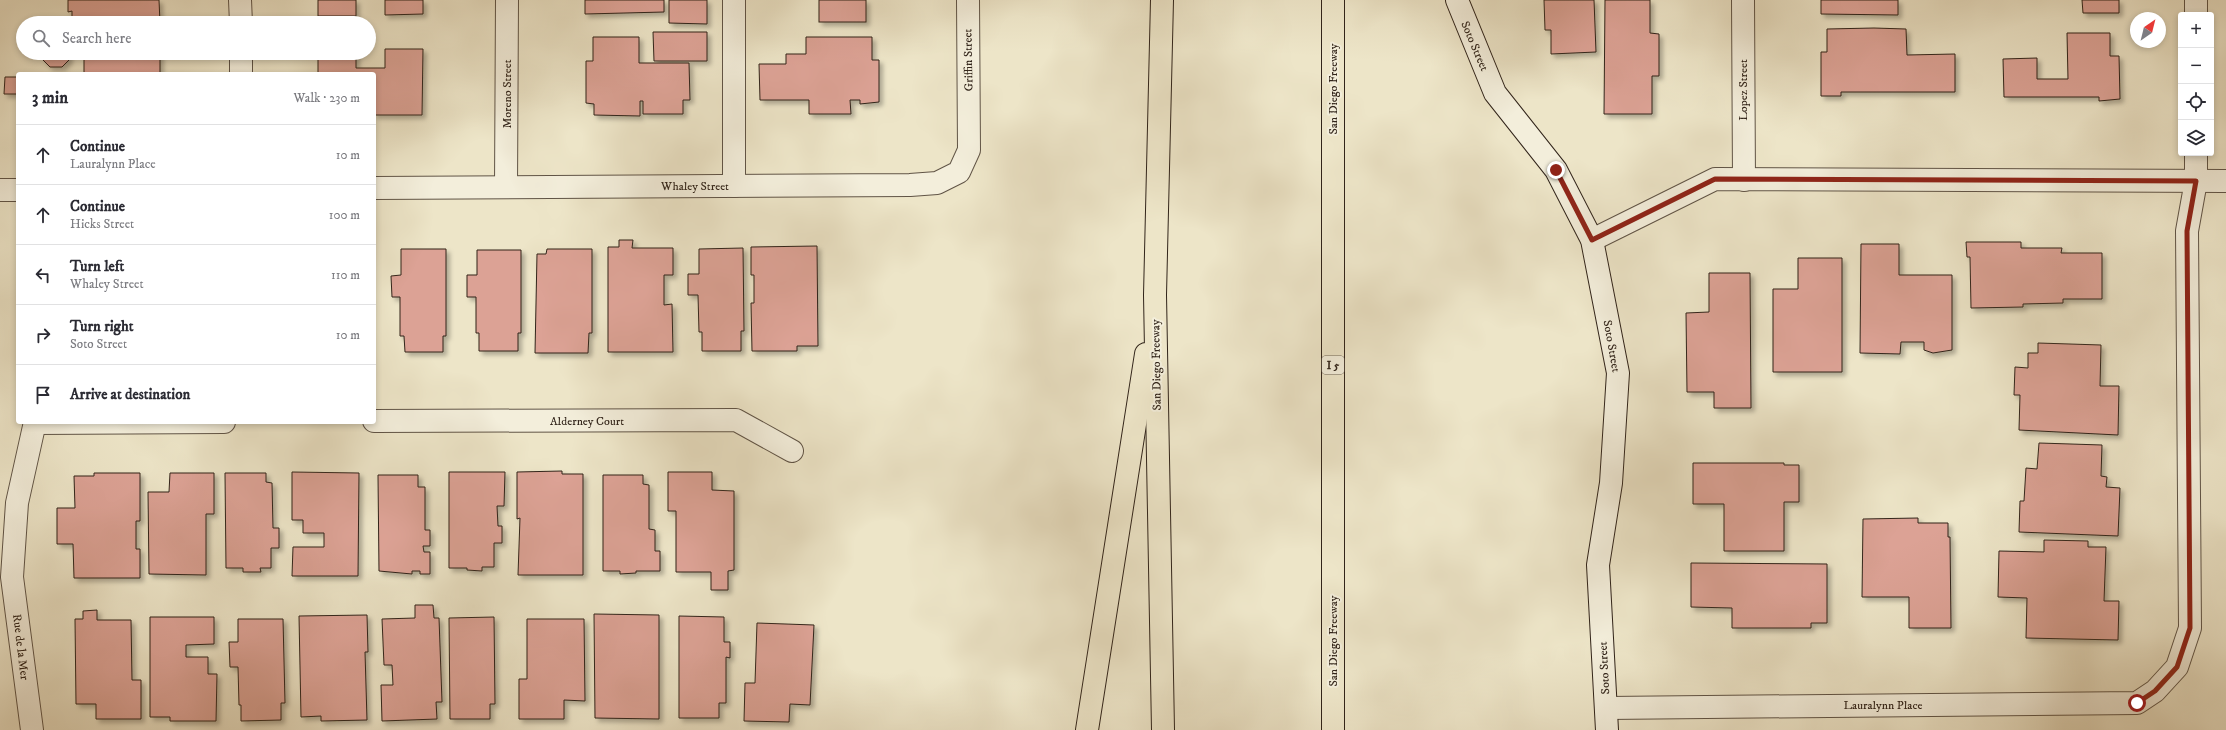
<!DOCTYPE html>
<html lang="en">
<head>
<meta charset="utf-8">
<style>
	:root { --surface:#fff; --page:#f7f7f7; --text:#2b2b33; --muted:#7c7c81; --line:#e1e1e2 }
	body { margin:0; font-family:"IM FELL DW Pica",serif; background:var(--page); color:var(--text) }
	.controls { position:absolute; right:12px; top:12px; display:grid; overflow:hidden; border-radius:4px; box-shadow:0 2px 6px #0003 }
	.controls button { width:36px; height:36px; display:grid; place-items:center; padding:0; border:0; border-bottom:1px solid var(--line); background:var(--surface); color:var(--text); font:20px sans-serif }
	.compass { position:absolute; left:2130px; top:12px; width:36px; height:36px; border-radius:50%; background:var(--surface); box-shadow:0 2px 6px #0003; rotate:35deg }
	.stop { position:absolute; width:12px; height:12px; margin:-9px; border:3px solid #8f2418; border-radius:50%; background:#fff }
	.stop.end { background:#8f2418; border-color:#fff; box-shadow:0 1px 4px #0008 }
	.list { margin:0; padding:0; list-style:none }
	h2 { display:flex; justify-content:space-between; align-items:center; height:52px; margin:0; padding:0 16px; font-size:17px }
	h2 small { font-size:13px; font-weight:400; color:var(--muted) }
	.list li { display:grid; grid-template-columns:26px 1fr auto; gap:12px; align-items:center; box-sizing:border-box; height:60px; padding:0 16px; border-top:1px solid var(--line) }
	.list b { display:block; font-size:15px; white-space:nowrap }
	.list p { margin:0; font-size:13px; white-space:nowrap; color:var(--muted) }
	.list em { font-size:13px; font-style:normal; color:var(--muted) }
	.icon { flex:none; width:22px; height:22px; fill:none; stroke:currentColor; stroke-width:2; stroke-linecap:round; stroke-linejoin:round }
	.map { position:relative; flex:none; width:2226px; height:730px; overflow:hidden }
	.search { position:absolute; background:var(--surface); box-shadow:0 2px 6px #0003; left:16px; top:16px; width:360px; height:44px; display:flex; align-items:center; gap:10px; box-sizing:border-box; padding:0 14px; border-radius:22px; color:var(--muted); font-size:15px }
	.panel { position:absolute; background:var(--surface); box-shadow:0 2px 6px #0003; left:16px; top:72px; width:360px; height:352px; border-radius:4px }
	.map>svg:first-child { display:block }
	.building { fill:#dca295; stroke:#31241a; filter:url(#shadow) }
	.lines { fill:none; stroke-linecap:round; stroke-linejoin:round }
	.street-casing { stroke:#605446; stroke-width:24 }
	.secondary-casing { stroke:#31241a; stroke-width:24 }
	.highway-casing { stroke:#31241a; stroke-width:24 }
	.street { stroke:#f3eedb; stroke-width:22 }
	.secondary { stroke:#f3eedb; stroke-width:22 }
	.highway { stroke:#ede5c8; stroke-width:22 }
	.route { stroke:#8f2418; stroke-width:5 }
	.labels { text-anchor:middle; stroke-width:4; stroke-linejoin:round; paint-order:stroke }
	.shield { fill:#f3eedb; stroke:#6b6154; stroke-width:1 }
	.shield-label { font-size:11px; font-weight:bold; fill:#31241a }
	.street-label { font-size:12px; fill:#31241a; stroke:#f3eedb }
</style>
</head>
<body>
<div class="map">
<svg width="2226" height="730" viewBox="0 0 2226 730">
	<defs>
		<filter id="shadow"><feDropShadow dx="3.5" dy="3.5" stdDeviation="2" flood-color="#0004"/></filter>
	</defs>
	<rect width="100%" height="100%" fill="#ede5c8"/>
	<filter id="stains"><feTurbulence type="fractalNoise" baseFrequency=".005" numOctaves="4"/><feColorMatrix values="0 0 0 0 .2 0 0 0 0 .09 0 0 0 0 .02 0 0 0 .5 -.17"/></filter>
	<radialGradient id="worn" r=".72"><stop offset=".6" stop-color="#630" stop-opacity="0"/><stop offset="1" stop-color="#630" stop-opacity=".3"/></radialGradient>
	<g class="building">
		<polygon points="68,0 159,0 160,23 72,23 72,11 68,12"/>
		<rect x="318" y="0" width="38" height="16"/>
		<polygon points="385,0 423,0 423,14 385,15"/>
		<polygon points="585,0 664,0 664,12 585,14"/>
		<polygon points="669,0 707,0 707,24 669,23"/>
		<rect x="819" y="0" width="47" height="22"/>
		<polygon points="1544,0 1594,0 1596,52 1551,54 1551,30 1545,30"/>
		<polygon points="1605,0 1650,0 1650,33 1659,34 1659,76 1652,76 1652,114 1604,114"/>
		<polygon points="1821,0 1898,0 1898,15 1821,14"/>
		<polygon points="2082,0 2119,0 2119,13 2083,13"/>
		<polygon points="1874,28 1906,29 1907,55 1955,54 1955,92 1841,92 1841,96 1821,96 1821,52 1827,52 1827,29"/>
		<polygon points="653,32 707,32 707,61 654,61"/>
		<polygon points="2067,33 2110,33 2110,56 2119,56 2120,99 2099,101 2099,97 2004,97 2003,59 2037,58 2037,79 2068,79"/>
		<polygon points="593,37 639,37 639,63 689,63 690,100 683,100 683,114 643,114 643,101 640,101 640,116 594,115 594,104 586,103 586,61 593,61"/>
		<polygon points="806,37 872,37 872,60 879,60 879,102 860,104 860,100 850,100 851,114 809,114 809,100 760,100 759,64 786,64 786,54 806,54"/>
		<polygon points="385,49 423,49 422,115 374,115 374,74 318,74 318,53 356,53 356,68 385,68"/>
		<polygon points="43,53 69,53 69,60 62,67 50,67 43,60"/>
		<polygon points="84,53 160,53 160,74 29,74 84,74"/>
		<polygon points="5,77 18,77 18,94 4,94"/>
		<polygon points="619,240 633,240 632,248 673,248 673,275 664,275 664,305 672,304 673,352 608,352 608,247 619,247"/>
		<polygon points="1966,242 2021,242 2021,248 2062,248 2061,253 2102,253 2102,299 2063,299 2063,303 2023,304 2023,307 1971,308 1970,257 1967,257"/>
		<polygon points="1861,244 1899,244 1899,275 1952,275 1952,350 1933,353 1924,350 1924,342 1901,342 1900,354 1860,353"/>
		<polygon points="817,246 818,346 797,346 797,351 752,351 751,303 754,303 754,275 751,275 751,247"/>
		<polygon points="743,248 744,331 741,331 741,351 702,351 702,332 699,332 698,295 688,295 688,274 699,274 699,249"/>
		<polygon points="401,249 446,249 446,336 443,336 443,352 405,352 404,336 400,336 400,297 392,297 391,276 401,275"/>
		<polygon points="547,249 592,249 592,333 589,333 588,353 535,353 537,254 546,254"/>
		<polygon points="477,250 521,250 521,333 518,333 518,351 479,351 479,333 476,333 476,297 467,297 467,275 477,275"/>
		<polygon points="1798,258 1842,258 1842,372 1773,372 1773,289 1798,289"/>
		<polygon points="1709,273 1750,273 1751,408 1714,408 1714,392 1687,392 1686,313 1709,312"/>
		<polygon points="2038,343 2101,345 2100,386 2119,386 2118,435 2019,430 2020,395 2014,395 2015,367 2028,368 2028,353 2038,353"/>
		<polygon points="2039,443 2102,445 2101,476 2107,477 2106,487 2120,488 2118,536 2019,532 2020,501 2024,501 2026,468 2037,469"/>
		<polygon points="1693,463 1784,463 1784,465 1799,465 1799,502 1784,502 1784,551 1724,551 1724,504 1693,504"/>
		<polygon points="562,471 562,474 583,474 583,575 518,575 520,518 517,519 517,472"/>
		<polygon points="292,472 359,473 358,576 292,576 293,547 324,547 324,533 303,533 303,520 292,520"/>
		<polygon points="449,472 505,472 504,506 497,506 498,526 502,526 502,543 494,543 494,567 482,567 482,571 467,570 467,568 449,568"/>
		<polygon points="668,472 712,472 712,490 734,491 734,570 728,571 728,590 711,590 711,572 676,572 676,511 668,511"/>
		<polygon points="94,473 140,473 140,521 136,521 136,549 140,549 140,578 74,578 73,544 57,544 57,508 75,508 74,476 94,476"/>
		<polygon points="170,473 214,473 214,514 206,514 206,575 149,574 148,492 169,492"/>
		<polygon points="225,473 266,473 266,482 272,483 273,528 279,528 279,548 271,548 271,568 260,568 261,572 243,572 243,568 226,568"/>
		<polygon points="378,475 418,475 418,487 425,487 425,530 430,530 430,546 423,546 424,552 430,552 430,574 420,574 420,571 412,571 412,574 379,571"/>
		<polygon points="603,475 643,475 643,484 649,485 649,529 655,530 655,551 660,551 660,571 636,571 636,573 620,574 620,571 603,571"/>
		<polygon points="1918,518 1918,523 1948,523 1948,537 1950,537 1951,628 1909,628 1909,597 1862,597 1863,519"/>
		<polygon points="2044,540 2088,541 2088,547 2106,547 2104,601 2119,601 2118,640 2026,638 2027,598 1998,597 1999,551 2044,552"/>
		<polygon points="1691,563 1827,564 1827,623 1811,623 1811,628 1732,628 1732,608 1691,607"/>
		<polygon points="415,605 433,605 434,618 439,618 442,702 436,702 437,719 382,721 381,685 393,685 392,665 384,665 382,619 415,618"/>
		<polygon points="97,610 97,620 131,620 132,680 141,680 141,719 96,719 96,704 76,704 75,619 83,619 83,611"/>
		<polygon points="594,614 659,615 659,719 595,718"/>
		<polygon points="367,615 368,652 365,652 367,720 321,721 321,716 301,717 299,616"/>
		<polygon points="679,616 724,617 724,642 730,642 730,658 726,657 726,703 719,703 719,718 679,718"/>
		<polygon points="150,617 214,617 214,644 186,645 186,657 208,657 208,674 217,674 216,721 170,721 170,717 150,717"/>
		<polygon points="494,617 495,704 490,704 490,719 450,719 449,618"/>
		<polygon points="238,619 283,619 285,703 281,703 281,720 241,721 241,705 239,705 238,667 230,667 229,642 238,642"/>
		<polygon points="527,619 584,619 585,701 564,700 564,719 519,719 519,679 527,679"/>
		<polygon points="757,623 814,625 810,705 790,704 789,722 744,721 745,683 755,683"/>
	</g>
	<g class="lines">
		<defs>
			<g id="street">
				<polyline points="240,0 241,23"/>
				<polyline points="734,0 734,186"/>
				<polyline points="1743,0 1744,180"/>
				<polyline points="2196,15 2196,0"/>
				<polyline points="241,53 241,74"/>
				<polyline points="506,187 507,0"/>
				<polyline points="374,188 910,185 937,183 959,172 969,150 968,0"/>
				<polyline points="0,190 18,190"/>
				<polyline points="1592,240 1715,179 2226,181"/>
				<polyline points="374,421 736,420 792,451"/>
				<polyline points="35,423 224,422"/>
				<polyline points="1607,708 2137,703 2155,691 2177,667 2190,628 2187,231 2196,181 2196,153"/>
				<polyline points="32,730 12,577 17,503 35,422"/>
			</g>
			<polyline id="secondary" points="1457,0 1495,93 1556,170 1592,240 1618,373 1611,483 1598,565 1607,730"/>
			<g id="highway">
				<polyline points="1162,0 1155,295 1163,730"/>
				<polyline points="1333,0 1333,730"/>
				<polyline points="1087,730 1146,354"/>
			</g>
		</defs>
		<use href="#street" class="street-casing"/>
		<use href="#secondary" class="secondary-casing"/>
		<use href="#highway" class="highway-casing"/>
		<use href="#street" class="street"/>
		<use href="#secondary" class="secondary"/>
		<use href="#highway" class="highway"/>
	</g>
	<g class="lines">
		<polyline class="route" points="1556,170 1592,240 1715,179 2196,181 2187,231 2190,628 2177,667 2155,691 2137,703"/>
	</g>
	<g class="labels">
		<rect class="shield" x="1322" y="356" width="22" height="18" rx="3"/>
		<g class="shield-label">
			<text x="1333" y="369">I 5</text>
		</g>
		<g class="street-label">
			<text transform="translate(1475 46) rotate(67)" y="4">Soto Street</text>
			<text transform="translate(968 60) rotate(-91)" y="4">Griffin Street</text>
			<text transform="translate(1333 89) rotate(-90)" y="4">San Diego Freeway</text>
			<text transform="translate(1743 90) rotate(-90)" y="4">Lopez Street</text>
			<text transform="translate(507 94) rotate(-90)" y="4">Moreno Street</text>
			<text x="695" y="190">Whaley Street</text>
			<text transform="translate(1612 346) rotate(80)" y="4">Soto Street</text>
			<text transform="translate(1156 365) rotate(-91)" y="4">San Diego Freeway</text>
			<text x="587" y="425">Alderney Court</text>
			<text transform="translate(1333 641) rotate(-90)" y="4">San Diego Freeway</text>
			<text transform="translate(21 647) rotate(83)" y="4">Rue de la Mer</text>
			<text transform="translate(1604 668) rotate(-93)" y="4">Soto Street</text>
			<text x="1883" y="709">Lauralynn Place</text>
		</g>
	</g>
	<rect width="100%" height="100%" filter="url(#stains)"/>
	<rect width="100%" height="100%" fill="url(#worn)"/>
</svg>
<div class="controls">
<button>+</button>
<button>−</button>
<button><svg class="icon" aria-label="locate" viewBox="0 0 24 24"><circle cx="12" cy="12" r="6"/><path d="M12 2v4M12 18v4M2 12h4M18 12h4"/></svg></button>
<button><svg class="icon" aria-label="layers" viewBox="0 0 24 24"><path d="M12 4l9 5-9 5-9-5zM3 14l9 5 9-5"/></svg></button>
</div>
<svg class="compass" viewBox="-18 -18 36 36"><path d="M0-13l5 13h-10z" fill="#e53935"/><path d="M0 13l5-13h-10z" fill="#7c7c81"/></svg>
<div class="stop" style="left:2137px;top:703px"></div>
<div class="stop end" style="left:1556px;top:170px"></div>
<div class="search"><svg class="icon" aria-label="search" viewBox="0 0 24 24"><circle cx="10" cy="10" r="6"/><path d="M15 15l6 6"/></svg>Search here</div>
<section class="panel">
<h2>3 min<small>Walk · 230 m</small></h2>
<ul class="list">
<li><svg class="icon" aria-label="ahead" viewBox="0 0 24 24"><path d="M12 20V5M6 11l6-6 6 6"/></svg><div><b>Continue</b><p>Lauralynn Place</p></div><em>10 m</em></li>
<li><svg class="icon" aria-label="ahead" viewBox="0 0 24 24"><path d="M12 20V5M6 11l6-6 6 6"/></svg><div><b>Continue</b><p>Hicks Street</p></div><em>100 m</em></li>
<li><svg class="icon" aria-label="left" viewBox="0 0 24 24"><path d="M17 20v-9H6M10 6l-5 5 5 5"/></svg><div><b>Turn left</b><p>Whaley Street</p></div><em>110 m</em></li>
<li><svg class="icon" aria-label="right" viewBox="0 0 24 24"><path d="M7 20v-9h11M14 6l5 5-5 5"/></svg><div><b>Turn right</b><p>Soto Street</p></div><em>10 m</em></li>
<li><svg class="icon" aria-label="arrive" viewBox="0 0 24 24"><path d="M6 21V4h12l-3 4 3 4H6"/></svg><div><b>Arrive at destination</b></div></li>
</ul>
</section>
</div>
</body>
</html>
